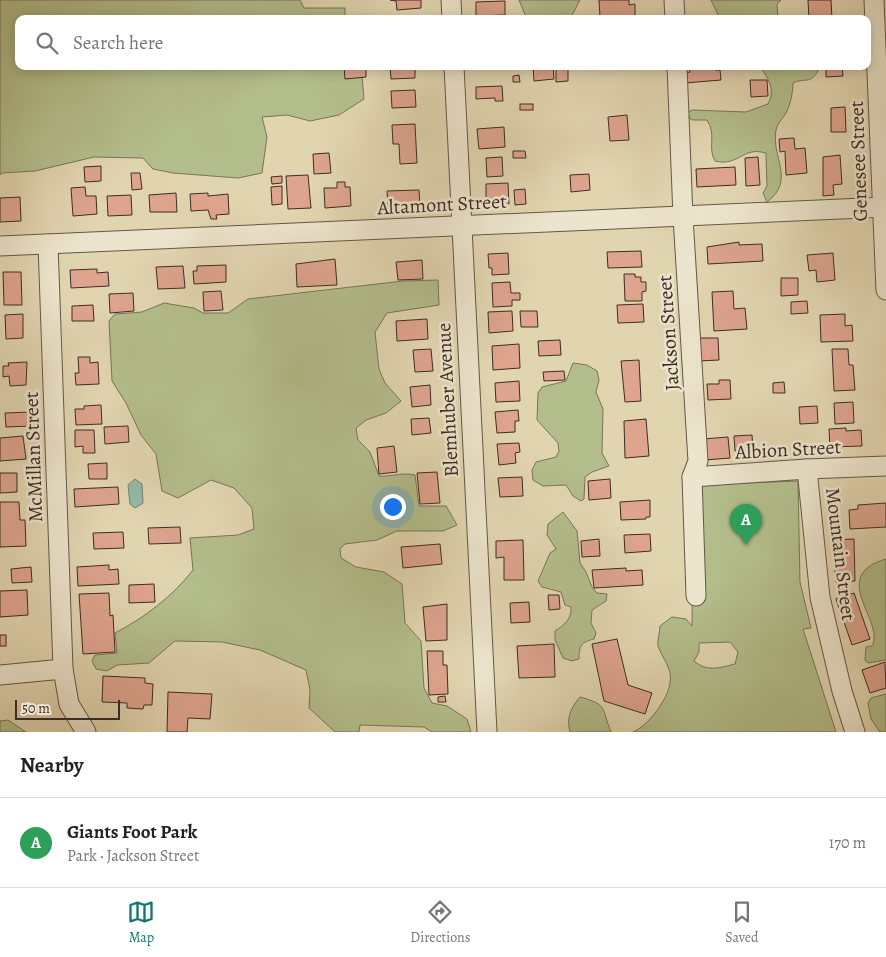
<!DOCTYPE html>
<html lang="en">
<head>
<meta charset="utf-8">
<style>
	:root { --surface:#fff; --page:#f2f2f2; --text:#222; --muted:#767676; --line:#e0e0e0; --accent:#0f766e }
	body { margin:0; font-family:Alegreya,serif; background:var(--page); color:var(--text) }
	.scale { position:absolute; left:15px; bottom:12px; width:105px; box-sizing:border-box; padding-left:5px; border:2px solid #3d2d25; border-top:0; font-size:14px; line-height:18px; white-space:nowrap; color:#3d2d25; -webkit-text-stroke:4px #ece4cc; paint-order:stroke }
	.you { position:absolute; left:392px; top:506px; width:18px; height:18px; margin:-12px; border:4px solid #fff; border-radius:50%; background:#1a73e8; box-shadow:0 0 0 8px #1a73e833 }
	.badge { display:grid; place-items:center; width:32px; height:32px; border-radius:50%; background:var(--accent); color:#fff; font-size:16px; font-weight:700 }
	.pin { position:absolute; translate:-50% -41px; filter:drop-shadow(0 1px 2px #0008) }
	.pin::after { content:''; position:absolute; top:26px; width:18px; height:15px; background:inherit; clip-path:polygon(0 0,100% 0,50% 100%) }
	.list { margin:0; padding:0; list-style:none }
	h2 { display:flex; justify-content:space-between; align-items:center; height:65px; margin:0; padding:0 20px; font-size:21px }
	h2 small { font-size:16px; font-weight:400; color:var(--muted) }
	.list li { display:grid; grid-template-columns:32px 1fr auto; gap:15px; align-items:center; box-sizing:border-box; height:90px; padding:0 20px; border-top:1px solid var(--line) }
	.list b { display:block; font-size:19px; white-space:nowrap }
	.list p { margin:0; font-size:16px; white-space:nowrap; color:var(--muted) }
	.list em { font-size:16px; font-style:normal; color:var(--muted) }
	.icon { flex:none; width:28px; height:28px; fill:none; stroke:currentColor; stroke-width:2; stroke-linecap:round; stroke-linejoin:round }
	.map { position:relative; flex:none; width:886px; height:732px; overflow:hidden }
	.search { position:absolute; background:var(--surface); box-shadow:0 2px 12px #0003; left:15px; right:15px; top:15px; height:55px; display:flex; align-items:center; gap:12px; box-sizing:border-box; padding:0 18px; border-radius:10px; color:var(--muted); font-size:19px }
	.sheet { height:155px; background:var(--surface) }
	nav { display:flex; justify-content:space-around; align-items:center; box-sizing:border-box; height:70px; border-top:1px solid var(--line); background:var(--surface); font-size:14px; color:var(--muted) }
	nav a { display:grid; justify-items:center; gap:2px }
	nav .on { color:var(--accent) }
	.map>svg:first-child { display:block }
	.green { fill:#b3bd8b; stroke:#787558; fill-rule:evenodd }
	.water { fill:#95b9a7; stroke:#728173 }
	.building { fill:#dea48e; stroke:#3d2d25 }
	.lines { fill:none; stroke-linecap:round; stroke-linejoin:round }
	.minor-casing { stroke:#665748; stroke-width:21 }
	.minor { stroke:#ece4cc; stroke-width:19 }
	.labels { text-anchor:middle; stroke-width:5; stroke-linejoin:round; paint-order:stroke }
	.street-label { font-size:20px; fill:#3d2d25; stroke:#ece4cc }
</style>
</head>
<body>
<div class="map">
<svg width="886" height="732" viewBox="0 0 886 732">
	<rect width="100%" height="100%" fill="#e1d5b0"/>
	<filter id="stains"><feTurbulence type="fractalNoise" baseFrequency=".004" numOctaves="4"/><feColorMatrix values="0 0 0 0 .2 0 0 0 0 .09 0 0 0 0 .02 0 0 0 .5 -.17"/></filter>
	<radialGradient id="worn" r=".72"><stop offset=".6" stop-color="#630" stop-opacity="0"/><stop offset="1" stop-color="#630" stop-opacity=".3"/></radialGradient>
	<g class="green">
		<polygon points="0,0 300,0 304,8 345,8 345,19 19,19 19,66 349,66 362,76 364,99 339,115 310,121 287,115 262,117 267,137 262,173 238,178 173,173 153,169 143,158 94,157 35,171 2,173 0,175"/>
		<polygon points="519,0 580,0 570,19 527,19"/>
		<polygon points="711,0 781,0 777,4 778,19 720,19"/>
		<path d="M759,66h61c-8,20 -14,11 -27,17 0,9 -3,23 -7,30 -4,7 -8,9 -10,17 -5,28 20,50 -9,72l-4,-9 4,-7 -1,-33c-24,-7 -27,14 -51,8 -8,-14 2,-26 -8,-41h-14l-4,-2 -1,-6 4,-2 54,2 22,-8c8,-14 0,-27 -9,-38z"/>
		<path d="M438,280l1,25 -52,8 -12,19 4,37 6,14 16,18 -15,12 -20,7 -10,8 2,12 12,12 9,24c13,1 23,-4 36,-1l4,31h27l11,19 -14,6h-46l-20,9 -32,4 -5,5 1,9 15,9 28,5 18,12 3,39 16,18 3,47 8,15 15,3 20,13 4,13h-39l-8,-5 -64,-2 -1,7h-24l-26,-24 1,-18 -4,-20 -46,-20 -38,-8 -47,-1 -26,22 -32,2 -10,6 -11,-2 -4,-8 3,-6 22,-2 -2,-20c29,-15 58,-37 78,-63l-3,-32 48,-3 16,-6 -2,-21 -18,-20 -23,-8 -33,18 -16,-7 -6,-37 -15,-19 -15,-32 -14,-22 -3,-60 6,-7 27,-2 22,-9 30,5 9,5h25l20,-14 155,-18z"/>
		<polygon points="573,363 587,365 597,371 599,380 596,392 603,409 602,453 609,466 592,472 585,477 584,499 581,501 573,496 566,485 543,486 533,480 532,470 536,462 556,457 559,451 558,443 537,420 538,393 542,387 566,381"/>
		<path d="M798,481l2,101 11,46 -8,1 33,103h-203c15,-6 35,-33 37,-49 3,-14 -8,-25 -12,-37 -1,-5 2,-14 2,-20l12,-9 14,2 6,7 1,-141zM730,642l8,10 -3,12c-16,4 -28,8 -41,-3l5,-9v-9z"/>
		<path d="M563,512l14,19 3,32 6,9 6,15 5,6 10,1 -1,7 -14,9 -1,13 5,10 -2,6c-13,3 -15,7 -15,20l-7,2 -9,-3 -8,-18v-9c9,-6 17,-12 16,-24l-6,-2 -4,-13 -19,-5 -4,-6 12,-28 6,-4 -9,-14 1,-11z"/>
		<path d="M886,559v101l-18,3 -3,-3 1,-13 6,-1c14,-24 -45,-70 14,-87z"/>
		<polygon points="886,694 886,732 880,732 871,719 868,703 871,698"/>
		<path d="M580,697c29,8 21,11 31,35h-41c-4,-15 1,-24 10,-35z"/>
		<polygon points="8,720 26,732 0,732 0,721"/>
	</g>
	<polygon class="water" points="135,479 142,484 143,503 135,508 130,504 128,485"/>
	<g class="building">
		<polygon points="390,0 421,0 421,8 397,10 396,1"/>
		<polygon points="599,0 629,0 629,5 635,4 635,16 600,17"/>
		<polygon points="808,0 831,0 832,19 809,19"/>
		<polygon points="505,1 505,15 476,16 476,2"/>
		<polygon points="344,66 366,66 366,77 345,79"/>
		<polygon points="390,66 415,66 415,78 391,79"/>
		<polygon points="477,66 510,66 510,68 477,69"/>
		<polygon points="533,66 553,66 554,79 534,81"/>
		<polygon points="556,66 568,66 568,81 556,82"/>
		<polygon points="689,66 715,66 715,70 720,70 721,80 685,83 684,73 690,72"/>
		<polygon points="826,66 842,66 843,76 826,77"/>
		<polygon points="519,75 520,82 513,82 513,76"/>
		<polygon points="750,80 767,80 768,96 751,97"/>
		<polygon points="502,86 503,101 495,101 495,98 476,99 476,87"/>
		<polygon points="415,90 416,107 392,108 391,91"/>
		<rect x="520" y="104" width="13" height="6"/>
		<polygon points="845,107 846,132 831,132 831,108"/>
		<polygon points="627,115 629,140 610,141 608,117"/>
		<polygon points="415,124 417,163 400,164 399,144 393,144 392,125"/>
		<polygon points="504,127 505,147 479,149 477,129"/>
		<polygon points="794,138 795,149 805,148 807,173 786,175 785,151 780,152 779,139"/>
		<polygon points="513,151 525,151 526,158 513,158"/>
		<polygon points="329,153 331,173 314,174 313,154"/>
		<polygon points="840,155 842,184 833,185 834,195 823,196 823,157"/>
		<polygon points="502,157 503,176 487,177 486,158"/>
		<polygon points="758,157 760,185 746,186 745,158"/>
		<polygon points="101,166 101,181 85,182 84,167"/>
		<polygon points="735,167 736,185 697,187 696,169"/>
		<polygon points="131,173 140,173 142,189 132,190"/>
		<polygon points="589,174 590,190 571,192 570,175"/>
		<polygon points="308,175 311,208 288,209 286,176"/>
		<polygon points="282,176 282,183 272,184 271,177"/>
		<polygon points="337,182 345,182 345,187 350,187 351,206 325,208 324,188 337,188"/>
		<polygon points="508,183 509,204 491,206 491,198 486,198 486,184"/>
		<polygon points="282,186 282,204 272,205 271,187"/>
		<polygon points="85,187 86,196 96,196 97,214 73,216 71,188"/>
		<polygon points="525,189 526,204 515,205 514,190"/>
		<polygon points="419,190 420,206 388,207 387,191"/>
		<polygon points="176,193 177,212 150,212 149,195"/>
		<polygon points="208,193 208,196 228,194 229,214 216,215 217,219 211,219 208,210 191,211 190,194"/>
		<polygon points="131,195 132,215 108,216 107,196"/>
		<polygon points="20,197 21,221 0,222 0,198"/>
		<polygon points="739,242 739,245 762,244 763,261 708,264 707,247"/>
		<polygon points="641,251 642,267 608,268 607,252"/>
		<polygon points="508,253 509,274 492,275 492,268 489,268 488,254"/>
		<polygon points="833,253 835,280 817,282 816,270 809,271 807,255"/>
		<polygon points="335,259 337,285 297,287 296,264"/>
		<polygon points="422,260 423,279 398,280 396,262"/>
		<polygon points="226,265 226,282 194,284 193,271 197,271 197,266"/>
		<polygon points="183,266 185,288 158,289 156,267"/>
		<polygon points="97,269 97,273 108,272 109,286 71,288 70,270"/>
		<polygon points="3,272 21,272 22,305 4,305"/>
		<polygon points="624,274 635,274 635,277 641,277 641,282 646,282 646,291 642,292 642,301 625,301"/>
		<polygon points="781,278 798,278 798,295 781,296"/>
		<polygon points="510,282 511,293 520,293 520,300 512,300 512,306 493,307 492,283"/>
		<polygon points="221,291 223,310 204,311 203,292"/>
		<polygon points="733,291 734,309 745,308 747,329 714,331 712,292"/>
		<polygon points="133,293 134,311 110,313 109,294"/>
		<polygon points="807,301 808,313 791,314 791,302"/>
		<polygon points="643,304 644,322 618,323 617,305"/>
		<polygon points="93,305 94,321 72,321 72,306"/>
		<polygon points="512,311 513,331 489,333 488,312"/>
		<polygon points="520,311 537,311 538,327 521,327"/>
		<polygon points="23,314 23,338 6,339 5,315"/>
		<polygon points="845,314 845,326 852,325 853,341 821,342 820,315"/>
		<polygon points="427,319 428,339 397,341 396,321"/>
		<polygon points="697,338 718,338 719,360 698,361"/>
		<polygon points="560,340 561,355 539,356 538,341"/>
		<polygon points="519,344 520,368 493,370 492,346"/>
		<polygon points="431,349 433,371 415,372 413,350"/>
		<polygon points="832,349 848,349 849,365 853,365 855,390 834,391"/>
		<polygon points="78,357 90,357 90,363 98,362 99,384 76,385 75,373 79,373"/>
		<polygon points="639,360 641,401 625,402 621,361"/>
		<polygon points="27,362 26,385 10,386 9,376 3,377 3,366 9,366 8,363"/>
		<polygon points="564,371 565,380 544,381 543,372"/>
		<polygon points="719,380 730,380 731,399 708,400 707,384 719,384"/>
		<polygon points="519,381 520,401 496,402 495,383"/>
		<polygon points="784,382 785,393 773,393 773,383"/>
		<polygon points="430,385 431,405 412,407 410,387"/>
		<polygon points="853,402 854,423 835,424 834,403"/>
		<polygon points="101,405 102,424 76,425 75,409 84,409 84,406"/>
		<polygon points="817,406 818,423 800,424 799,407"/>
		<polygon points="518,410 519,421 515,421 515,432 497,433 495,412"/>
		<polygon points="31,412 31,426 6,427 5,413"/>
		<polygon points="429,418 431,433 412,435 411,419"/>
		<polygon points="646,419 649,456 625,458 624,421"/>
		<polygon points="128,426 129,442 105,444 104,427"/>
		<polygon points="846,428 846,431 861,430 862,446 830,447 829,429"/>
		<polygon points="75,430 94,430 95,453 83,453 83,446 75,447"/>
		<polygon points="752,435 753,450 735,451 734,436"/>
		<polygon points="23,436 26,459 0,461 0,438"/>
		<polygon points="728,437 730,458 705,460 703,439"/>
		<polygon points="519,443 520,452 515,453 516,463 499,465 497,444"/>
		<polygon points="394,446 397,472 379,474 377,448"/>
		<polygon points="107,463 107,479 89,479 88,464"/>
		<polygon points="437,472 440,503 420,504 417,473"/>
		<polygon points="0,473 17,473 17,492 0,493"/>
		<polygon points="522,477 523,496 500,497 498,478"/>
		<polygon points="610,479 611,498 589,500 588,481"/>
		<polygon points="118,487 119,504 75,507 74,489"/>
		<polygon points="650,500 650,517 646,517 646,519 621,520 620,502"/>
		<polygon points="0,502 19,502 20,520 25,520 26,546 0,547"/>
		<polygon points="886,503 886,527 850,529 849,510 858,509 858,505"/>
		<polygon points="180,527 181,543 149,544 148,528"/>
		<polygon points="123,532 124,548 94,549 93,533"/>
		<polygon points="650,534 651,551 625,553 624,535"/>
		<polygon points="599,539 600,556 582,557 581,541"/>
		<polygon points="854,539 855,581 836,582 832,540"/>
		<polygon points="523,540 524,580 504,580 504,557 496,558 496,541"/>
		<polygon points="440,544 442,564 403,568 401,547"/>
		<polygon points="109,565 109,570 118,569 119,584 78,586 77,567"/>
		<polygon points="31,567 32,582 12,583 11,569"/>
		<polygon points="626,568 626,571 642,570 643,585 594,588 592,570"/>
		<polygon points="154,584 155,602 129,603 129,585"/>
		<polygon points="27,590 28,615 0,617 0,591"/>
		<polygon points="109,593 110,616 113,615 115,652 83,654 79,594"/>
		<polygon points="854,593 870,639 852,645 836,599"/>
		<polygon points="548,595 559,595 560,609 549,610"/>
		<polygon points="529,602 530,622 511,623 510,603"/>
		<polygon points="447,604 447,640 426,641 423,607"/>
		<rect x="0" y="635" width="6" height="11"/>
		<polygon points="617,639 628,685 652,693 645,714 604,701 592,644"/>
		<polygon points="554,644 555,677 519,678 517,646"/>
		<polygon points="427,651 443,651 443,665 447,665 448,694 429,695"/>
		<polygon points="885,662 886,688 870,693 862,670"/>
		<polygon points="103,676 145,678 145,683 153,684 152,705 144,705 143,709 127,708 127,703 102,702"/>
		<polygon points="168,692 212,694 210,719 188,718 187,732 167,732"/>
		<polygon points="445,696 446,702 438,702 438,697"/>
	</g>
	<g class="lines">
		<defs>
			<g id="minor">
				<polyline points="451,0 452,19"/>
				<polyline points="674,0 675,19"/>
				<polyline points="874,0 886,290"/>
				<polyline points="454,66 487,732"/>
				<polyline points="677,66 683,217 698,461 692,477 696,596"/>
				<polyline points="48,244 63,669 69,704 86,732"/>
				<polyline points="0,246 886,207"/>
				<polyline points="807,469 820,597 842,691 855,732"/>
				<polyline points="692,477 807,469 886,466"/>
				<polyline points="0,675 63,669"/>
			</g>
		</defs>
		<use href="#minor" class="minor-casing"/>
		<use href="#minor" class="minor"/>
	</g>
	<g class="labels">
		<g class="street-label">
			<text transform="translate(858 161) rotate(-92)" y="7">Genesee Street</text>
			<text transform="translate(442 204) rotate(-3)" y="7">Altamont Street</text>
			<text transform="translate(668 333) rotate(-94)" y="7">Jackson Street</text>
			<text transform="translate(447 400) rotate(-93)" y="7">Blemhuber Avenue</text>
			<text transform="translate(788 449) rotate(-3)" y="7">Albion Street</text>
			<text transform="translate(33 457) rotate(-92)" y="7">McMillan Street</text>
			<text transform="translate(841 554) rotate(83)" y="7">Mountain Street</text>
		</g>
	</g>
	<rect width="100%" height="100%" filter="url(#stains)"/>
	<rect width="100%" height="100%" fill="url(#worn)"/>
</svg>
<div class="scale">50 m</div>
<div class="you"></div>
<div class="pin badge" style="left:746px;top:545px;background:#2e9e5b">A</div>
<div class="search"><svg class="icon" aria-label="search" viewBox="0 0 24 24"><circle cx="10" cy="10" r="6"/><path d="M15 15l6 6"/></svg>Search here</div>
</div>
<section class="sheet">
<h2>Nearby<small></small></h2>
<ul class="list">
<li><span class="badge" style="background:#2e9e5b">A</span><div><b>Giants Foot Park</b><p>Park · Jackson Street</p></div><em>170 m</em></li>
</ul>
</section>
<nav>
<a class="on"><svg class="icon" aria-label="map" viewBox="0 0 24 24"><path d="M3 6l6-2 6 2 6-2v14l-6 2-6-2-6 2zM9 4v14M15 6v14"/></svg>Map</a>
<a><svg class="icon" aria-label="directions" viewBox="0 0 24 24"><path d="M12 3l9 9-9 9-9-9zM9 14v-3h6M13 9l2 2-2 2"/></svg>Directions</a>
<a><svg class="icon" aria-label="saved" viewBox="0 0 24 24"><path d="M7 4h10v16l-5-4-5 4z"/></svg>Saved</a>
</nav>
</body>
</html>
